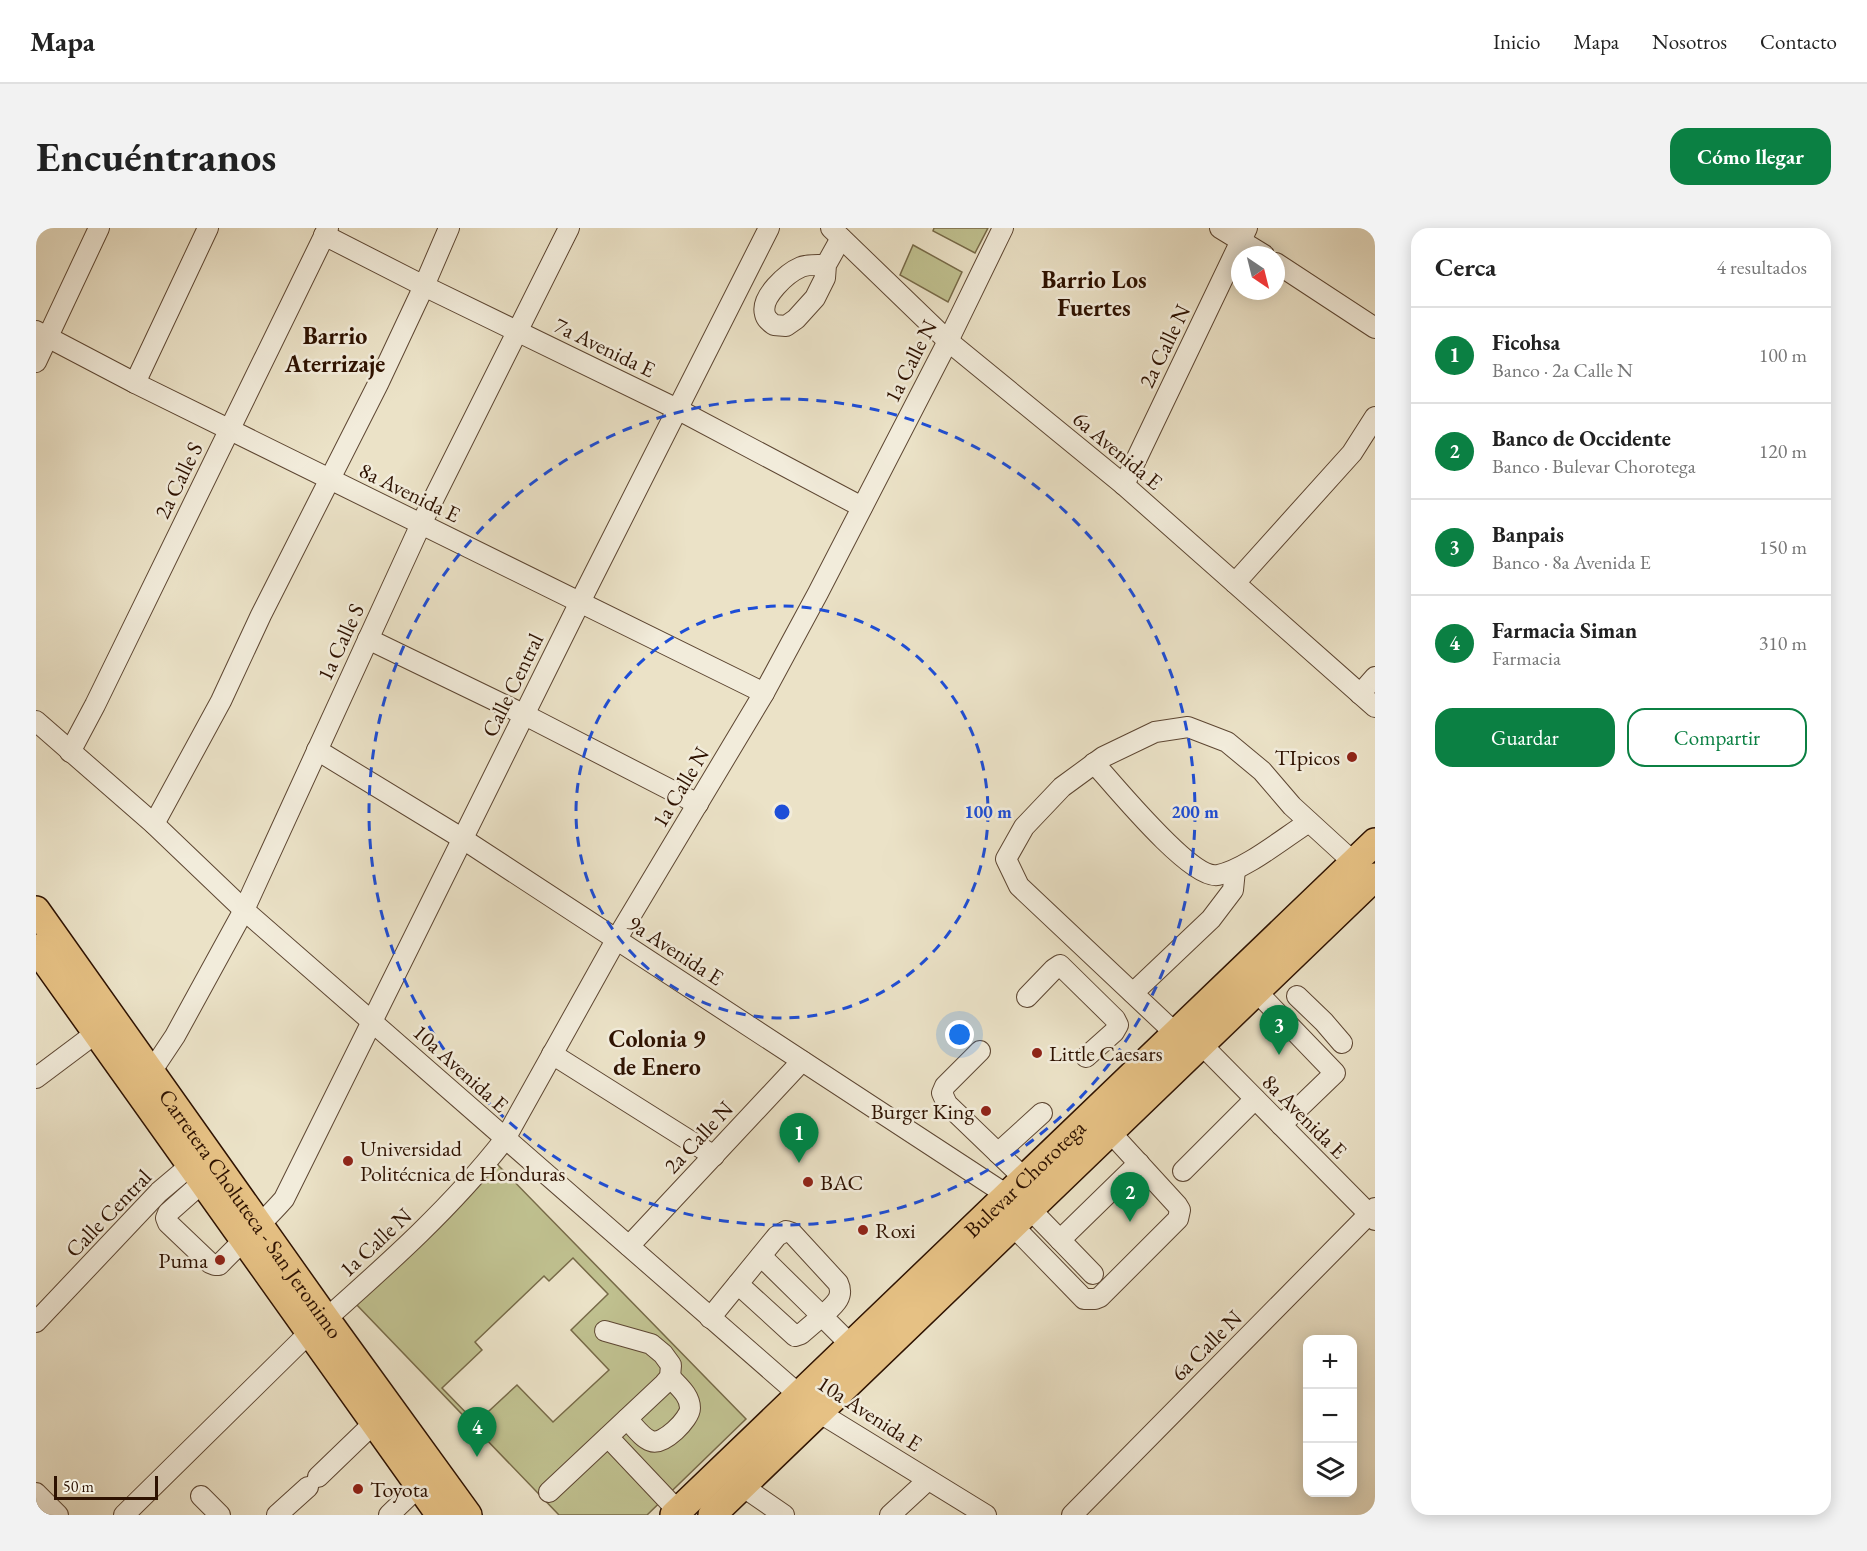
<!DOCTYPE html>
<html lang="es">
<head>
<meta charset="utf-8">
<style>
	:root { --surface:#fff; --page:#f2f2f2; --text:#222; --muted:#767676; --line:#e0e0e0; --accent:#0b8043 }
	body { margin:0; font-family:"EB Garamond",serif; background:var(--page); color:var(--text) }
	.controls { position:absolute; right:18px; bottom:18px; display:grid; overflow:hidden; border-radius:12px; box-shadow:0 3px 15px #0003 }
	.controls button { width:54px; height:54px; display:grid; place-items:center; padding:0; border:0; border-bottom:2px solid var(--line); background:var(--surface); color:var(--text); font:30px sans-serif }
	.compass { position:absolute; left:1195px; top:18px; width:54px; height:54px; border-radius:50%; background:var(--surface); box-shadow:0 3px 15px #0003; rotate:145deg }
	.scale { position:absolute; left:18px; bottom:15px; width:104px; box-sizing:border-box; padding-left:6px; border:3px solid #2e1201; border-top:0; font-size:16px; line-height:21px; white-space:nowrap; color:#2e1201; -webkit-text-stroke:4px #f2ecdb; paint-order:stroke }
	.you { position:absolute; left:924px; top:807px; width:21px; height:21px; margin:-15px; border:4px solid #fff; border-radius:50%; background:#1a73e8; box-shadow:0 0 0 9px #1a73e833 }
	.badge { display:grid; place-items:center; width:39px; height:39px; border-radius:50%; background:var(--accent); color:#fff; font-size:20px; font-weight:700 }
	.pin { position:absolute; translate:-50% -50px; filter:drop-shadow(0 2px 3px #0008) }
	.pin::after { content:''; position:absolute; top:32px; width:21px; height:18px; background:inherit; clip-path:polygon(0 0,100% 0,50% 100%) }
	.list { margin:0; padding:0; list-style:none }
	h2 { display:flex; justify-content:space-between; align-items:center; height:78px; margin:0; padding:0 24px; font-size:26px }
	h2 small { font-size:20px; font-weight:400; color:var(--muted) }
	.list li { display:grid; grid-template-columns:39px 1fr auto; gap:18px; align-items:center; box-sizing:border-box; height:96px; padding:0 24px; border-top:2px solid var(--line) }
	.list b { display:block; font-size:22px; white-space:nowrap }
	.list p { margin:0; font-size:20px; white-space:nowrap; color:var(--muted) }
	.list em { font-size:20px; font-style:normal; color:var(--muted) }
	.actions { display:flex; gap:12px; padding:18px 24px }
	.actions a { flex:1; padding:14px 0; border:2px solid var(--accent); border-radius:18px; text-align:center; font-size:21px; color:var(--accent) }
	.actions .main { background:var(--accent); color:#fff }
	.icon { flex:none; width:33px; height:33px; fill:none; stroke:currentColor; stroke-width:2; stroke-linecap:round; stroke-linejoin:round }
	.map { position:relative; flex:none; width:1339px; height:1287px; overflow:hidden; border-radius:18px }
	header { display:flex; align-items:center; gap:36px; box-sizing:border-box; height:84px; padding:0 30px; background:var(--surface); border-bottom:2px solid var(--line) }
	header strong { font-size:28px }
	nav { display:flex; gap:33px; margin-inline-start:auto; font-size:21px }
	.intro { display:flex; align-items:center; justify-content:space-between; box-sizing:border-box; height:144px; padding:0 36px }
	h1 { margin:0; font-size:42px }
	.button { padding:15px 27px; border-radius:18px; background:var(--accent); color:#fff; font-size:21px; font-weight:700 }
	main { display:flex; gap:36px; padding:0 36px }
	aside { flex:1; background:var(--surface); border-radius:18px; box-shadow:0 3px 15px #0003 }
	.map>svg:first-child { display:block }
	.green { fill:#c0c190; stroke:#776a48; stroke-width:1.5; fill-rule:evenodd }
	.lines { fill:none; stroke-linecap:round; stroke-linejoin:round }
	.minor-casing { stroke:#5d4632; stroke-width:22 }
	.highway-casing { stroke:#2e1201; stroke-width:30 }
	.minor { stroke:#f2ecdb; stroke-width:20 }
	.highway { stroke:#e6c184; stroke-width:27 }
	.ring { fill:none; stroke:#1d4ed8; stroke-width:3; stroke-dasharray:10 8 }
	.poi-dot { fill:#8f2418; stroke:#f2ecdb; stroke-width:2 }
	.labels { text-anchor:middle; stroke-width:5; stroke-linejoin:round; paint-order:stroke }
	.street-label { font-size:22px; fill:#2e1201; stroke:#f2ecdb }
	.poi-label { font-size:22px; fill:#2e1201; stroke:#f2ecdb; text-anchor:start }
	.neighbourhood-label { font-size:24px; font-weight:bold; fill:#2e1201; stroke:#f2ecdb }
	.centre { fill:#1d4ed8; stroke:#f2ecdb; stroke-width:3 }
	.ring-label { font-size:18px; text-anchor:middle; font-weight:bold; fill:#1d4ed8; stroke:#f2ecdb; stroke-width:5; stroke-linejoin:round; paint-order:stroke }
</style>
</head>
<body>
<header>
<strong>Mapa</strong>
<nav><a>Inicio</a><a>Mapa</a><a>Nosotros</a><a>Contacto</a></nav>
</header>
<div class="intro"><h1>Encuéntranos</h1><a class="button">Cómo llegar</a></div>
<main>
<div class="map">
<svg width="1339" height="1287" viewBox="0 0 1339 1287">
	<rect width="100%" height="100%" fill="#ebe2c7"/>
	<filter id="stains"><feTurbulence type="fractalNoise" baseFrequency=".00333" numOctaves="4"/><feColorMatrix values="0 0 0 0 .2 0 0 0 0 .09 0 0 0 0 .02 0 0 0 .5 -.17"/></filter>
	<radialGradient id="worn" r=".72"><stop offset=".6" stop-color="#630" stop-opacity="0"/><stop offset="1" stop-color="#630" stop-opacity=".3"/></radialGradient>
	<g class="green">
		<polygon points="898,0 952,0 939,25 897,3"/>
		<polygon points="877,17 926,44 912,74 864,47"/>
		<path d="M461,936l249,255 -99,96h-88l-204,-212zM537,1030l35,36 -37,36 38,40 -56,52 -36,-37 -41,38 -34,-35 40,-38 -7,-8 69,-66 5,5z"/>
	</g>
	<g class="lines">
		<defs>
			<g id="minor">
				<polyline points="795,0 912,113 1088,257 1339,479"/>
				<polyline points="1184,0 1228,27"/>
				<polyline points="288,7 388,58 641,181 826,279"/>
				<polyline points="1240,35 1339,100"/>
				<path d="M790,37c-8,0 -18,-1 -25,2 -14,6 -41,30 -36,47 1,5 5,8 9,11l12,1 10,-7 19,-21 10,-20 1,-13 15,-27"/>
				<polyline points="0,103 99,155 728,465"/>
				<polyline points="0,134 63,0"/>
				<polyline points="99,155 172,0"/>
				<polyline points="1088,257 1211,0"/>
				<polyline points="1199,355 1316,225 1339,189"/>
				<polyline points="332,411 489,487 662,576"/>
				<polyline points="1324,466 1339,449"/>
				<polyline points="0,493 118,596 208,682 784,1185 950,1287"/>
				<polyline points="281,522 427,611 971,967"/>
				<polyline points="34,524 59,477 292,0"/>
				<path d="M1058,535c20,22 97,117 124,112 27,-5 67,-38 91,-53"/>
				<polyline points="118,596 185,473 225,387 342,156 388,58 413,0"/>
				<polyline points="1221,764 1299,845 1245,897"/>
				<polyline points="1097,765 1175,691 1197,662 1199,642"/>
				<polyline points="1261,768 1288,794 1306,815"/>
				<polyline points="991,769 1018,741 1024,737 1079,791 1082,797 1078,804 1050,829"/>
				<polyline points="1139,805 983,658 970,631 988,599 1026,559 1067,529 1119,504 1152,499 1191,514 1226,543 1256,578 1326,642"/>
				<polyline points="1166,817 1339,992"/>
				<polyline points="944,823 909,858 906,865 911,876 988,950"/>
				<polyline points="516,826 678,928"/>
				<polyline points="115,844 139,808 208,682 385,296 533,0"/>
				<polyline points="0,850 60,805"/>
				<polyline points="962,925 1006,885"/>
				<polyline points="1147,943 1219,871"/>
				<path d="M167,954l-35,31 -2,5 2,5 42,40 5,2h4c22,-23 45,-43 65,-66l296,-597 189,-374"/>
				<polyline points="994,981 1057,1046"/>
				<polyline points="977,998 1048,1071 1059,1071 1064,1069 1142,991 1144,982 1141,977 1075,905"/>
				<polyline points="1024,1012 1103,935"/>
				<polyline points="593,1018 766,833"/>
				<polyline points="702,1056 759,1108 765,1106 786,1088 725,1028"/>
				<path d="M674,1090l67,-82 9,-5 6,2 46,50c7,15 -5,23 -16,33l28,28"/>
				<path d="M290,1091c63,-56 127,-113 179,-180l111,-199 148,-247 54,-100 130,-252 55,-113"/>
				<polyline points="0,1094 123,964 155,937"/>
				<path d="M591,1191c7,7 15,19 24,22 12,5 39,-22 39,-33 0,-13 -12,-22 -20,-31"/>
				<polyline points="572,1209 642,1283"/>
				<polyline points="282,1249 338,1195"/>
				<polyline points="706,1258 748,1287"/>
				<polyline points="513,1264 628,1156 634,1149 635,1137 627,1126 615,1116 569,1103"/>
				<polyline points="0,1265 22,1287"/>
				<polyline points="165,1268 184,1287"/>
				<polyline points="88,1287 273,1105"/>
				<polyline points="241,1287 272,1259"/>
				<polyline points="353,1287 383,1258"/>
				<polyline points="854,1287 892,1252"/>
				<polyline points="1036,1287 1339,980"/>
			</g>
			<g id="highway">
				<path id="s1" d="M0,682l290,409 142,196"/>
				<polyline points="0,720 404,1287"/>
				<path id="s2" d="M638,1287l701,-673"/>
				<polyline points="676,1287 1339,649"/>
			</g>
		</defs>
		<use href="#minor" class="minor-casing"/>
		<use href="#highway" class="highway-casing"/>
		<use href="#minor" class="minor"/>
		<use href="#highway" class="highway"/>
	</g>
	<g class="ring">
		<circle cx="746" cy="584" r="206"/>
		<circle cx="746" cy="584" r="413"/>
	</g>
	<g class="poi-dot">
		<circle cx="1316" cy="529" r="6"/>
		<circle cx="1001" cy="825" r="6"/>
		<circle cx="950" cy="883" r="6"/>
		<circle cx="312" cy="933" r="6"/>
		<circle cx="772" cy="954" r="6"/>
		<circle cx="827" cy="1002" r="6"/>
		<circle cx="184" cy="1032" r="6"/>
		<circle cx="322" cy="1261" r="6"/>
	</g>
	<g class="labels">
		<g class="street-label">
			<text transform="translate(1128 118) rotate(-64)" y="8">2a Calle N</text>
			<text transform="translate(569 119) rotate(26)" y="8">7a Avenida E</text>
			<text transform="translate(874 133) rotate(-63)" y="8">1a Calle N</text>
			<text transform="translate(1082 222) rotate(40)" y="8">6a Avenida E</text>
			<text transform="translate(142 252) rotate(-64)" y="8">2a Calle S</text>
			<text transform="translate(374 264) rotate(26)" y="8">8a Avenida E</text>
			<text transform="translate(304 414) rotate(-65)" y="8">1a Calle S</text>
			<text transform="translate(476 457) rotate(-64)" y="8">Calle Central</text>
			<text transform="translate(644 559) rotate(-59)" y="8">1a Calle N</text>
			<text transform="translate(640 722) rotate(33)" y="8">9a Avenida E</text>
			<text transform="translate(425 840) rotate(42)" y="8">10a Avenida E</text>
			<text transform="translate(1269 888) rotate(45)" y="8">8a Avenida E</text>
			<text transform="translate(662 909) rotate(-47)" y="8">2a Calle N</text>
			<text dy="8" stroke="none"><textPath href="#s2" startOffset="486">Bulevar Chorotega</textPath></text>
			<text transform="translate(72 985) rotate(-46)" y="8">Calle Central</text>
			<text dy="8" stroke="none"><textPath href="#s1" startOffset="372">Carretera Choluteca - San Jeronimo</textPath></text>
			<text transform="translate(339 1014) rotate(-43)" y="8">1a Calle N</text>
			<text transform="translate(1170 1117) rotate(-45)" y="8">6a Calle N</text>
			<text transform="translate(834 1185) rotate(33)" y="8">10a Avenida E</text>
		</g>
		<g class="poi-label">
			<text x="1304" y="537" text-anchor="end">TIpicos</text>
			<text x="1013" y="833">Little Caesars</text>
			<text x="938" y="891" text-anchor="end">Burger King</text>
			<text x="324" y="928">Universidad<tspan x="324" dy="25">Politécnica de Honduras</tspan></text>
			<text x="784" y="962">BAC</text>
			<text x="839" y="1010">Roxi</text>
			<text x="172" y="1040" text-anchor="end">Puma</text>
			<text x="334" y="1269">Toyota</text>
		</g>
		<g class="neighbourhood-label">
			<text x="1058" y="60">Barrio Los<tspan x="1058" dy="28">Fuertes</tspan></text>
			<text x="299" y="116">Barrio<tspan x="299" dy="28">Aterrizaje</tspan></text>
			<text x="621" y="819">Colonia 9<tspan x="621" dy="28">de Enero</tspan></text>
		</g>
	</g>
	<circle cx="746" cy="584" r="9" class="centre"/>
	<g class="ring-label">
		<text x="952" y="590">100 m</text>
		<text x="1159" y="590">200 m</text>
	</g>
	<rect width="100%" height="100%" filter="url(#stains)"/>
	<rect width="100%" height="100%" fill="url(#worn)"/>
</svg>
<div class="controls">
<button>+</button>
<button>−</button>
<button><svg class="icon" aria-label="layers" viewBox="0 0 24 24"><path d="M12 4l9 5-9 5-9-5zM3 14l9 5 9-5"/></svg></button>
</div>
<svg class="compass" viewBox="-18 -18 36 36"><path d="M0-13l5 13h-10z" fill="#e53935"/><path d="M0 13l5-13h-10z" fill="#767676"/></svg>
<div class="scale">50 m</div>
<div class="you"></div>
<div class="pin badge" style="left:763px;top:935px">1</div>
<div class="pin badge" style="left:1094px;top:994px">2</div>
<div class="pin badge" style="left:1243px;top:827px">3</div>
<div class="pin badge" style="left:441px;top:1229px">4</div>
</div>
<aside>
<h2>Cerca<small>4 resultados</small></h2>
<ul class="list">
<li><span class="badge">1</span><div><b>Ficohsa</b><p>Banco · 2a Calle N</p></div><em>100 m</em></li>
<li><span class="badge">2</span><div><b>Banco de Occidente</b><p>Banco · Bulevar Chorotega</p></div><em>120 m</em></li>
<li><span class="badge">3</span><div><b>Banpais</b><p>Banco · 8a Avenida E</p></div><em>150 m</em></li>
<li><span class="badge">4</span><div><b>Farmacia Siman</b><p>Farmacia</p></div><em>310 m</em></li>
</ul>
<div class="actions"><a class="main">Guardar</a><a>Compartir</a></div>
</aside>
</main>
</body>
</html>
